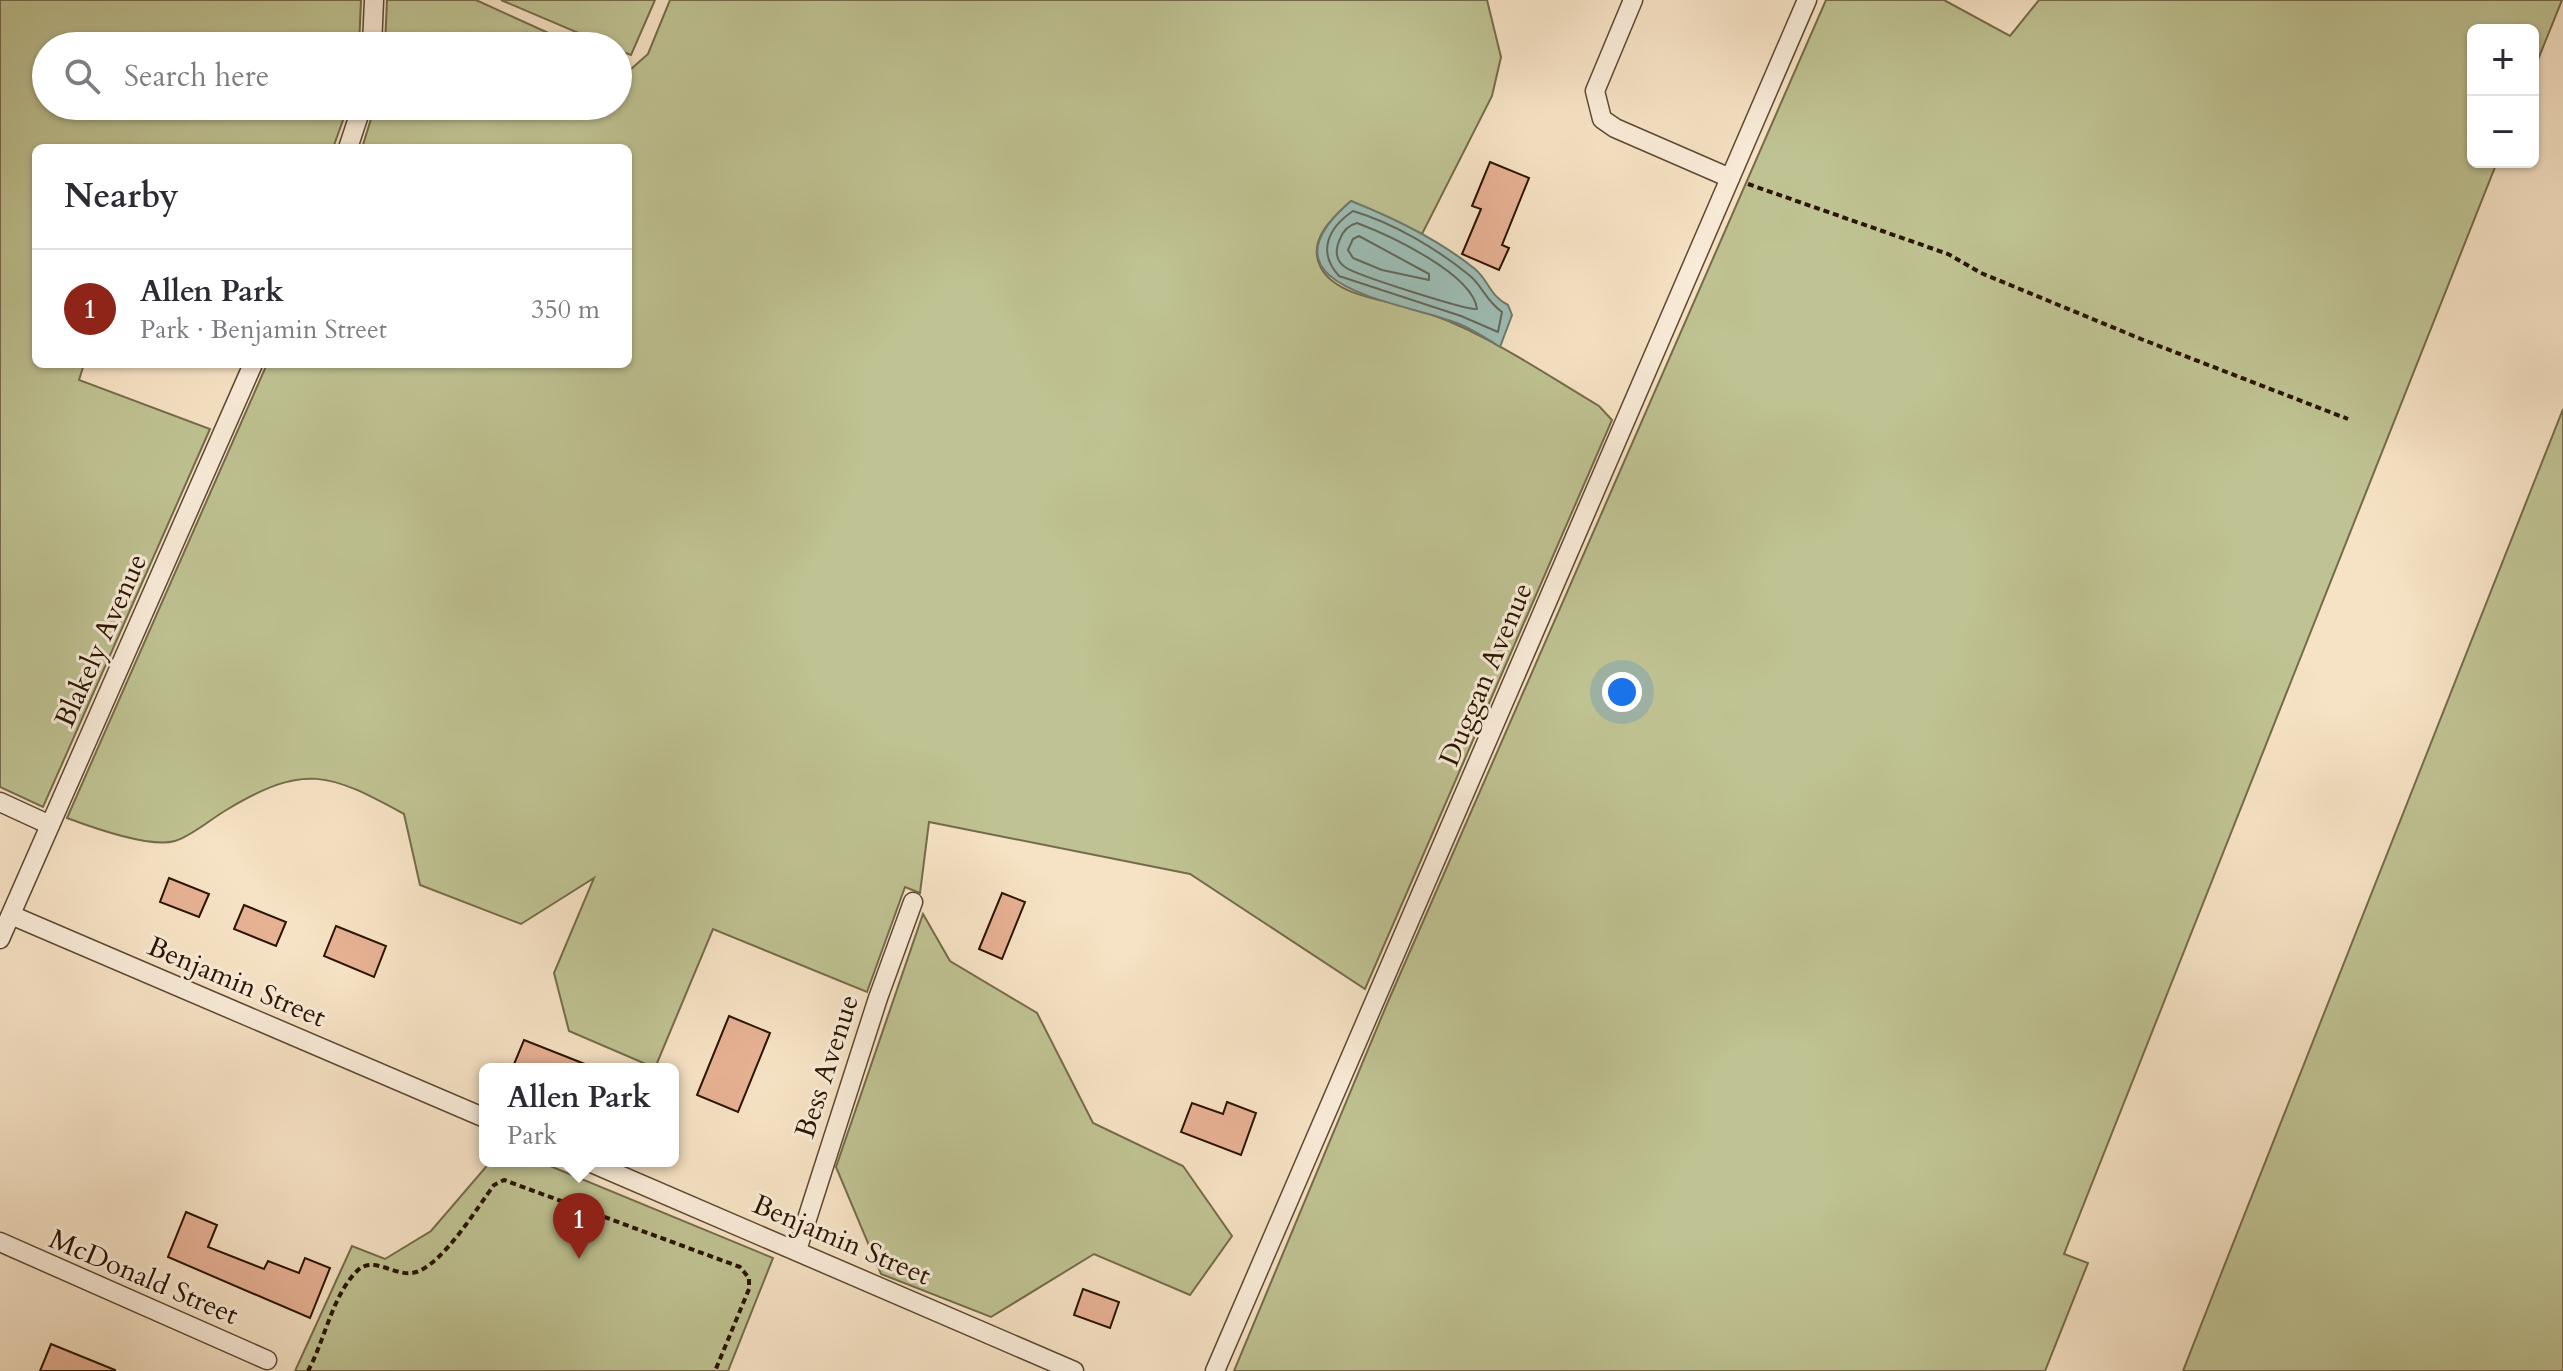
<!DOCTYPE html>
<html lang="en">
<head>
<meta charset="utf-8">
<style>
	:root { --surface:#fff; --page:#f7f7f7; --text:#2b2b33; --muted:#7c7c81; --line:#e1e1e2; --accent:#8f2418 }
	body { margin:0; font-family:Cardo,serif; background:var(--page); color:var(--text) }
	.controls { position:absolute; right:24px; top:24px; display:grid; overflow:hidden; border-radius:12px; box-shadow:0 2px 6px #0004 }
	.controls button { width:72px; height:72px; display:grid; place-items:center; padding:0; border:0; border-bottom:2px solid var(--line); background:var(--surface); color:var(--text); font:40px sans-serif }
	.you { position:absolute; left:1622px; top:692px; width:28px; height:28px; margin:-20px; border:6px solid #fff; border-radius:50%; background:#1a73e8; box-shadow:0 0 0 12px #1a73e833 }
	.badge { display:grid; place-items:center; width:52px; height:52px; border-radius:50%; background:var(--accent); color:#fff; font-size:26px; font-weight:700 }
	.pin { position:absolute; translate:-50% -66px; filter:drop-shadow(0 2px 4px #0008) }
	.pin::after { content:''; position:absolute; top:42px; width:28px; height:24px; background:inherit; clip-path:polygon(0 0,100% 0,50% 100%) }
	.popup { position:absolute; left:479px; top:1063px; width:200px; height:104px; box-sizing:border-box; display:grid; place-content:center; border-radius:12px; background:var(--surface); filter:drop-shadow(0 2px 6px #0005); font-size:26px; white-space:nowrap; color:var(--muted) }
	.popup b { font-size:30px; color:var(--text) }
	.popup::after { content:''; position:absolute; left:50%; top:100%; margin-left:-16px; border:16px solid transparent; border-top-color:var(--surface) }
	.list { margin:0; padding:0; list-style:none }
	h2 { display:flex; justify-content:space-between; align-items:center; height:104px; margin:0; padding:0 32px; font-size:34px }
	h2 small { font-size:26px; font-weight:400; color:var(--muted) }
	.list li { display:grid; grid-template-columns:52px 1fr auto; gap:24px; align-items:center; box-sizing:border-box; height:120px; padding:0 32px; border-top:2px solid var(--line) }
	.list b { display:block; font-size:30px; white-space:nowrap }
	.list p { margin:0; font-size:26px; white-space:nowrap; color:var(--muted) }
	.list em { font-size:26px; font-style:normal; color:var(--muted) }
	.icon { flex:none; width:44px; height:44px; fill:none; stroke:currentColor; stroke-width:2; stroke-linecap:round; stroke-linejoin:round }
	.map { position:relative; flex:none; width:2563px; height:1371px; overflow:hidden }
	.search { position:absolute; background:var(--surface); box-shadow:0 2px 6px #0004; left:32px; top:32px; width:600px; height:88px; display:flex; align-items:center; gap:20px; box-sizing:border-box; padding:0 28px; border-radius:44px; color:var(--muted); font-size:30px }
	.panel { position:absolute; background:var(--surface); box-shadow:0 2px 6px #0004; left:32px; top:144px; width:600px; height:224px; border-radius:12px }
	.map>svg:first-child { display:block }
	.green { fill:#bfc292; stroke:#756b4a; stroke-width:2 }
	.water { fill:#9dbdb5; stroke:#6f796d; stroke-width:2 }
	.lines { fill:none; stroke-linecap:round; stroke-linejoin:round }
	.shore { stroke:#64685b; stroke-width:2 }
	.building { fill:#e7b194; stroke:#2b1401; stroke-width:2 }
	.minor-casing { stroke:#5e4832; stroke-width:21 }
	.path { stroke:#2b1401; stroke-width:4; stroke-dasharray:6 4; stroke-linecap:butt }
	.minor { stroke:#f9ecd9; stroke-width:18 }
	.labels { text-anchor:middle; stroke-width:6; stroke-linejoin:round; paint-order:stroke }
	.street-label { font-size:28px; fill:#2b1401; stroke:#f9ecd9 }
</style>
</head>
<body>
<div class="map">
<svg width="2563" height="1371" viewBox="0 0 2563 1371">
	<rect width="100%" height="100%" fill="#f6e2c4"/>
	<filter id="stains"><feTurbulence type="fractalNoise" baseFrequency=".0025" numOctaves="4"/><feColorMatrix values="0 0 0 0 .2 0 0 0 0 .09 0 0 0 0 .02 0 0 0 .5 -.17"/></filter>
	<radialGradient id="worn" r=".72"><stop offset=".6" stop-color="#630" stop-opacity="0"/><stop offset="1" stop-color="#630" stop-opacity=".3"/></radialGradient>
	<g class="green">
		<polygon points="0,0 361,0 359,46 46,46 46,106 348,106 333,148 36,148 36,364 84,364 79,380 210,429 43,807 0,787"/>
		<polygon points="387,0 476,0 577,46 385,46"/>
		<polygon points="501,0 655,0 631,55 618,50 618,46 609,46"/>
		<path d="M670,0h817l14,57 -9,39 -70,138 -71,-33c-18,16 -45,40 -30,67 15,27 61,32 88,39 69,20 128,62 190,99l13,14 -247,569 -175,-115 -261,-52 -9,71 -15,-6 -38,105 -154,-63 -58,139 -86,-37 -15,-58 40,-95 -73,46 -101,-39 -16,-71c-75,-41 -99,-51 -176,-5 -16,9 -36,27 -53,32 -25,7 -84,-14 -108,-23l200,-454h361v-216h-266l13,-42h243v-42l13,5 17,-15z"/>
		<polygon points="1826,0 1944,0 2010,36 2039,0 2562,0 2533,72 2533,30 2473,30 2473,162 2497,162 2064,1254 2088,1263 2045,1371 1234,1371 1387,1004"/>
		<polygon points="2563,409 2563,1371 2183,1371 2221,1274"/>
		<polygon points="923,914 950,961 1037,1013 1093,1123 1183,1166 1232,1236 1190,1295 1094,1254 991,1317 881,1274 836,1167"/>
		<polygon points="491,1161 538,1161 773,1258 728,1371 295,1371 352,1246 385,1259 431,1231"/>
	</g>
	<path class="water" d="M1351,201c43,17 88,39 124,68 14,12 15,27 33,36l4,10 -12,32c-14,-9 -28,-18 -43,-24 -57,-22 -206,-36 -106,-122z"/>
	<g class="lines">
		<g class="shore">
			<path d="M1353,211c40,12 83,37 116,64 14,11 15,24 33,37l-4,20 -37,-16 -122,-40c-22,-24 -11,-48 14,-65z"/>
			<path d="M1357,223c32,12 116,51 120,86 -8,2 -122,-34 -132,-42 -10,-7 -10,-17 -5,-28 3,-8 9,-14 17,-16z"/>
			<polygon points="1359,236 1429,274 1429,280 1382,270 1353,258 1348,250 1353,239"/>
		</g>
	</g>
	<g class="building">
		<polygon points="1490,162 1529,178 1502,245 1509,248 1499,270 1462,254 1481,209 1472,206"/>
		<polygon points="169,878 209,894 199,917 160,902"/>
		<polygon points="1002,893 1025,902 1002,959 979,949"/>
		<polygon points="244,905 286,922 276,946 234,929"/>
		<polygon points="336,926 386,946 374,977 324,956"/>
		<polygon points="729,1016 770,1033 738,1112 697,1095"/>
		<polygon points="524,1040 595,1068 595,1069 512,1069"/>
		<polygon points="1227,1102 1256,1113 1241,1155 1181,1132 1192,1103 1223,1114"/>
		<polygon points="186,1212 217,1225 208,1247 264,1269 268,1261 299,1273 305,1258 330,1268 310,1318 168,1257"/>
		<polygon points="1083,1289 1119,1302 1110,1328 1074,1315"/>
		<polygon points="51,1344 115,1370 115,1371 40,1371"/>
	</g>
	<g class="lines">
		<defs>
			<g id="minor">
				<polyline points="1633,0 1595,91 1602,119 1615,128 1730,178"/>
				<polyline points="372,46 374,0"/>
				<polyline points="348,148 362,106"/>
				<polyline points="0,802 50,825"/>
				<polyline points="11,915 485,1118"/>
				<polyline points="0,939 253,364"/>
				<polyline points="587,1161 1074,1371"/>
				<polyline points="0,1242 267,1360"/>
				<polyline points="797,1250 878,998 913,902"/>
				<polyline points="1215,1371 1807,0"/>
			</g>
		</defs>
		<use href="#minor" class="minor-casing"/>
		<g class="path">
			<polyline points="1748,184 1948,254 1981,273 2141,339 2348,419"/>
			<path d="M308,1371c17,-31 24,-75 49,-100 17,-17 40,8 59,1 27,-8 61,-64 78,-87l10,-5 236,87 9,11v11l-34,82"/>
		</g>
		<use href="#minor" class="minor"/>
	</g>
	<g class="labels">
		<g class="street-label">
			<text transform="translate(100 640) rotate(-66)" y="10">Blakely Avenue</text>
			<text transform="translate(1485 674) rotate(-67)" y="10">Duggan Avenue</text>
			<text transform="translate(237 981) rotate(23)" y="10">Benjamin Street</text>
			<text transform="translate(826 1066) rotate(-72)" y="10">Bess Avenue</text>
			<text transform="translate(842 1239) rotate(23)" y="10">Benjamin Street</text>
			<text transform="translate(144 1276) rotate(23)" y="10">McDonald Street</text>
		</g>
	</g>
	<rect width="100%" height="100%" filter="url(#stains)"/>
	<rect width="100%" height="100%" fill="url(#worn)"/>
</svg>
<div class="controls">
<button>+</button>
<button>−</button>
</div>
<div class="you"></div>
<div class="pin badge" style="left:579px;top:1259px">1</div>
<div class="popup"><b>Allen Park</b>Park</div>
<div class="search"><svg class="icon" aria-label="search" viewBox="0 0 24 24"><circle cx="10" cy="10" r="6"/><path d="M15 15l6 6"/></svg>Search here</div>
<section class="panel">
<h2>Nearby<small></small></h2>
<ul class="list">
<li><span class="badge">1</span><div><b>Allen Park</b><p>Park · Benjamin Street</p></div><em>350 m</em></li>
</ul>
</section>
</div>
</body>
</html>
